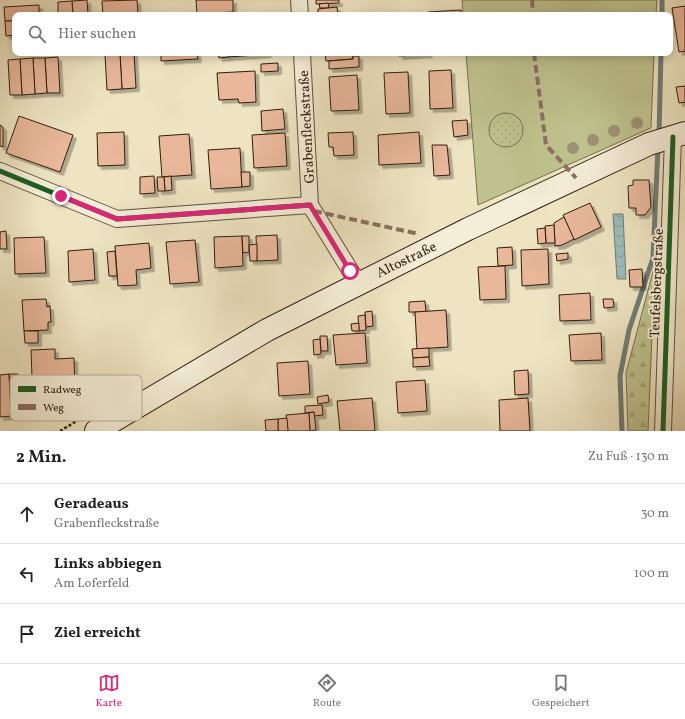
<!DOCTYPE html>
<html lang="de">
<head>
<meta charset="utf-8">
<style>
	:root { --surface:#fff; --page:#f6f6f6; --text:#222; --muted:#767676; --line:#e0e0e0; --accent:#db2777 }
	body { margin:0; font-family:Vollkorn,serif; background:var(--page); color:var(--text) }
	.stop { position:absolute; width:12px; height:12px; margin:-9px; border:3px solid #db2777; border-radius:50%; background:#fff }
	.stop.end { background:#db2777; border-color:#fff; box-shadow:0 1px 4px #0008 }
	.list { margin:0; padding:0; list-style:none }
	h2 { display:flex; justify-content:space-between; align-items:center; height:52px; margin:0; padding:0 16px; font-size:17px }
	h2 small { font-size:13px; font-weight:400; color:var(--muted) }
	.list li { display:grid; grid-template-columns:26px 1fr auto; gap:12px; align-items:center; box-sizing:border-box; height:60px; padding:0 16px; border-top:1px solid var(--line) }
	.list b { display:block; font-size:15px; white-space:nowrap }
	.list p { margin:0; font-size:13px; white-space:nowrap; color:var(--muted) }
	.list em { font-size:13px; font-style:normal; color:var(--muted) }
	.icon { flex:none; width:22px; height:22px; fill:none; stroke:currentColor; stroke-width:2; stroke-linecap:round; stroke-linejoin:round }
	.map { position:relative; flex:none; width:685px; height:431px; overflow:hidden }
	.search { position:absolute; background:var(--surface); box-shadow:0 2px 10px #0003; left:12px; right:12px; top:12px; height:44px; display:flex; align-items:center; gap:10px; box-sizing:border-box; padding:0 14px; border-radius:8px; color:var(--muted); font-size:15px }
	.sheet { height:232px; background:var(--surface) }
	nav { display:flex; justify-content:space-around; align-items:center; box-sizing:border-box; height:56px; border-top:1px solid var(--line); background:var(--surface); font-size:11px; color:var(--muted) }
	nav a { display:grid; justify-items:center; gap:2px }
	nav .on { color:var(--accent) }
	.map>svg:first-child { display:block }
	.grass { fill:#bfc28e; stroke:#77704e }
	.forest { fill:url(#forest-firs); stroke:#77704e }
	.park { fill:url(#park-dots); stroke:#77704e }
	.water { fill:url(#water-waves); stroke:#707d76 }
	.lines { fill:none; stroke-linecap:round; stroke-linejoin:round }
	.stream { stroke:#707d76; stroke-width:5 }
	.building { fill:#e9b89b; stroke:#2f1e0e; filter:url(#shadow) }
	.street-casing { stroke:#5f503b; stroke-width:18 }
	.secondary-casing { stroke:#2f1e0e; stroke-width:24 }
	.path { stroke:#2f1e0e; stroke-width:2.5; stroke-dasharray:3 2; stroke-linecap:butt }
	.street { stroke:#f4edd7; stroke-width:16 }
	.secondary { stroke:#f4edd7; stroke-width:22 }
	.quiet { stroke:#8d6e63; stroke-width:4; stroke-dasharray:8 4; stroke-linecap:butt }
	.cycleway-casing { stroke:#f4edd7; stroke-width:8 }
	.cycleway { stroke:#1b5e20; stroke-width:5 }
	.tree { fill:#9d9274 }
	.route { stroke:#db2777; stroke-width:5 }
	.labels { text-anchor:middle; stroke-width:4; stroke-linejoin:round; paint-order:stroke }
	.street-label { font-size:14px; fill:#2f1e0e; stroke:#f4edd7 }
	.key { fill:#f4edd7; stroke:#b9af9b; stroke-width:1 }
	.key-label { font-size:11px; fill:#2f1e0e }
</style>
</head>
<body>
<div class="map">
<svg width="685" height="431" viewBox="0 0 685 431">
	<defs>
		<pattern id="forest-firs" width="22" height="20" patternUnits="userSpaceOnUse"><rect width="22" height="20" fill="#bfc28e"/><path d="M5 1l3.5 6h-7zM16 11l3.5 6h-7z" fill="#a4a679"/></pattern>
		<pattern id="park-dots" width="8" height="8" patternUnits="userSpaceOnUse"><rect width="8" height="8" fill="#bfc28e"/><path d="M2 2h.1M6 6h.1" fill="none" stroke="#a4a679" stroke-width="1.8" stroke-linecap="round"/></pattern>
		<pattern id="water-waves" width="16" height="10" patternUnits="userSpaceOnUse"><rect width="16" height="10" fill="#9cbcbc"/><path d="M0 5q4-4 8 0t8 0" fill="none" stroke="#87a1a0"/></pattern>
		<filter id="shadow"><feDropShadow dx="3.5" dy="3.5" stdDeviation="0" flood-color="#0004"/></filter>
	</defs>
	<rect width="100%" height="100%" fill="#eee4c2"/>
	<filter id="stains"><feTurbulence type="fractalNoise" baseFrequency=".005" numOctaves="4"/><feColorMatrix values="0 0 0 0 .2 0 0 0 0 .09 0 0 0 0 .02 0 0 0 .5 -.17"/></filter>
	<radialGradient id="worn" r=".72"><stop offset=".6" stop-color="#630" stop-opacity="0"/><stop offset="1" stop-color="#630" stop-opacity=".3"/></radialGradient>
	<g class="grass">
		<polygon points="462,0 657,0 656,15 463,15"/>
		<polygon points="466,53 654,53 651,128 478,205"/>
	</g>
	<polygon class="forest" points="655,264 648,431 628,431 626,373"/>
	<circle class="park" cx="506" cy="130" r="17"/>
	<polygon class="water" points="613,214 623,214 626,279 617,279"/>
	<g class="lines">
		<g class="stream">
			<polyline points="662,15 662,0"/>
			<polyline points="659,135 661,53"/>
			<polyline points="622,431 620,376 629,330 653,258 658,147"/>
		</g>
	</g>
	<g class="building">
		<polygon points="87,0 88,15 73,15 72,1"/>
		<polygon points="137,0 138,14 103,15 102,1"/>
		<polygon points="196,0 233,0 233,12 197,14"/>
		<polygon points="316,0 339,0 339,3 316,4"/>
		<polygon points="72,1 73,15 58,15 58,2"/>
		<polygon points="328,3 329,8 320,8 319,4"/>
		<polygon points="39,5 39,15 15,15 15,21 5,21 4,7"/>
		<polygon points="685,6 685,51 679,52 672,8"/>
		<polygon points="337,7 338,15 318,15 318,9"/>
		<polygon points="461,10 461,15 428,15 428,12"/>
		<polygon points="5,21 15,21 15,35 6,36"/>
		<polygon points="134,53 136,88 122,89 120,54"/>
		<polygon points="161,53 197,53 198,59 161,61"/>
		<polygon points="218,53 228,53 229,57 219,58"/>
		<polygon points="228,53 268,53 268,54 229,57"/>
		<polygon points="325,53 353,53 353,59 326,61"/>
		<polygon points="399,53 429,53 429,54 399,56"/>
		<polygon points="120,54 122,89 107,90 105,55"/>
		<polygon points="353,56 359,56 359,67 329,69 329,61 353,59"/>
		<polygon points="58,57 60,93 47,93 45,58"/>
		<polygon points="33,58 45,58 47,93 35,94"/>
		<polygon points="33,58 35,94 22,95 20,59"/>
		<polygon points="20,59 22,95 10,95 8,60"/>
		<polygon points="278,63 278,71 261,72 261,64"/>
		<polygon points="451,70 453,108 430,109 429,71"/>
		<polygon points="255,71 256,102 239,103 238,99 219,100 217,73"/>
		<polygon points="408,72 410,113 386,114 384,73"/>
		<polygon points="357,75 359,110 331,111 329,77"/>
		<polygon points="685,86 685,102 679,103 676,87"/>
		<polygon points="283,109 285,129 262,131 261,111"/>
		<polygon points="19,116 73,135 60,172 6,153"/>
		<polygon points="467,120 468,135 454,137 452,121"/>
		<polygon points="0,125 3,127 3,147 0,146"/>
		<polygon points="124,132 125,165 98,166 97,133"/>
		<polygon points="353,132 354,155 334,156 333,147 329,147 328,133"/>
		<polygon points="419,132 421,163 379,165 378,135"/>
		<polygon points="285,133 287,166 254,168 252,135"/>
		<polygon points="189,134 192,175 162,177 159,136"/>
		<polygon points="432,145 447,145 450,175 434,176"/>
		<polygon points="240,148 242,187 211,189 208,150"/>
		<polygon points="241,172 250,172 250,186 242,187"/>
		<polygon points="154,176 155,193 140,194 140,177"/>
		<polygon points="171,176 172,190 165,191 164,177"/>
		<polygon points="157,177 164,177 165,191 158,191"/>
		<polygon points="633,180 649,180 651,207 645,215 636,215 636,208 629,208 628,186 633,185"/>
		<polygon points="590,203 601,227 574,240 563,215"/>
		<polygon points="564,217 574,239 562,245 555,246 554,223"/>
		<polygon points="554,225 555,243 546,243 545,226"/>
		<polygon points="545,228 546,243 538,244 537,229"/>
		<polygon points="6,231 7,249 0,249 0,232"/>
		<polygon points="277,235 278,260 257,261 256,236"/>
		<polygon points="242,236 243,266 215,268 214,237"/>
		<polygon points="242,236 249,236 249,252 243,253"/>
		<polygon points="44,237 46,273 15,274 14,238"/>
		<polygon points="195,240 199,282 170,284 166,242"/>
		<polygon points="149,243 151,268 136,270 137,285 118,286 115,246"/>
		<polygon points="257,244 257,261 250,261 249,245"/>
		<polygon points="512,247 513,265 498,266 497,248"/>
		<polygon points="93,249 95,280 69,282 68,251"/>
		<polygon points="548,249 549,284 522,286 521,250"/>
		<polygon points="115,251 117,276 109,276 107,252"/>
		<polygon points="568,253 568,259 557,261 556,254"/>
		<polygon points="505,266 506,299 480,300 478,267"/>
		<polygon points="642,269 643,287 630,287 629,270"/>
		<polygon points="590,293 591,320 560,321 559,295"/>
		<polygon points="46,299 47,307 50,306 51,322 48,322 48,330 24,331 22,300"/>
		<polygon points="603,299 613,299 614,307 604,308"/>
		<polygon points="425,301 426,312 409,312 409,302"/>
		<polygon points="446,310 448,347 417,349 415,312"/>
		<polygon points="372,311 373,326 366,327 365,312"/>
		<polygon points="365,315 366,330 359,331 358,316"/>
		<polygon points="359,323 359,331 352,331 351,324"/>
		<polygon points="24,331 38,331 38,343 25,343"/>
		<polygon points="365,333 367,363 336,365 333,335"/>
		<polygon points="601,333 602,360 571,361 569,335"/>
		<polygon points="320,336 327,336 328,351 321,351"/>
		<polygon points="320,339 321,354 314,355 313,340"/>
		<polygon points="429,348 429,357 413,358 412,349"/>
		<polygon points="55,349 55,359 74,358 75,391 54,392 54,404 33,405 31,350"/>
		<polygon points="429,357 430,366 413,367 413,358"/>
		<polygon points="308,361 310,394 279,396 277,363"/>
		<polygon points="528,370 529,394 515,395 514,371"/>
		<polygon points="9,374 11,416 0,417 0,375"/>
		<polygon points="9,374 18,374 19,396 11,396"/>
		<polygon points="425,380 427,411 398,413 396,382"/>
		<polygon points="328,395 329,402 318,404 317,397"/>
		<polygon points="372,398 375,431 340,431 337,401"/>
		<polygon points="528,398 530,431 500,431 499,400"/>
		<polygon points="322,405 323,415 314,416 314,412 305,413 305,406"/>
		<polygon points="314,412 316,430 310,431 309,413"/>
		<polygon points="309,413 310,431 288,431 286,415"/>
		<polygon points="287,418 288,431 278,431 278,419"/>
		<polygon points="278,419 278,431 266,431 265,420"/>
	</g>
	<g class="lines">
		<defs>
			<g id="street">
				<polyline points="299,0 300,15"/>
				<polyline points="302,53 310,205 358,283"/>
				<polyline points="0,171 117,219 310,205"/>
				<polyline points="663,431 673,137"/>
			</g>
			<polyline id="secondary" points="96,431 267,330 468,229 649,144 685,133"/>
		</defs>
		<use href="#street" class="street-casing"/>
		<use href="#secondary" class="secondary-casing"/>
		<polyline class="path" points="60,431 80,419"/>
		<use href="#street" class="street"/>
		<use href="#secondary" class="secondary"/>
		<g class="quiet">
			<polyline points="532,0 533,15"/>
			<polyline points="534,53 546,145 576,178"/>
			<polyline points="314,211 419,234"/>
		</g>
		<defs>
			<g id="cycleway">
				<polyline points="0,171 117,219 310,205"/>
				<polyline points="663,431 673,137"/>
			</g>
		</defs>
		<use href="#cycleway" class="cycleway-casing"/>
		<use href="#cycleway" class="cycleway"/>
	</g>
	<g class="tree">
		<circle cx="637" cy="123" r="6"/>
		<circle cx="614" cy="131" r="6"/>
		<circle cx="593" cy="140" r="6"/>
		<circle cx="573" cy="148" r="6"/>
	</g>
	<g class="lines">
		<polyline class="route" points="61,196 117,219 310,205 350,271"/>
	</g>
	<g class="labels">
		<g class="street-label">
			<text transform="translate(306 127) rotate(-93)" y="5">Grabenfleckstraße</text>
			<text transform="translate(406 259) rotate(-26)" y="5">Altostraße</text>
			<text transform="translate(656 283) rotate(-88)" y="5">Teufelsbergstraße</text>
		</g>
	</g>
	<rect x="10" y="375" width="132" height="46" rx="6" class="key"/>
	<rect x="18" y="386" width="18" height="6" fill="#1b5e20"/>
	<rect x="18" y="404" width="18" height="6" fill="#8d6e63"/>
	<g class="key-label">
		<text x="43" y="393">Radweg</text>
		<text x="43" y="411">Weg</text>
	</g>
	<rect width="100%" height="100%" filter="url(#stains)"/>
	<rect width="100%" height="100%" fill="url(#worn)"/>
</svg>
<div class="stop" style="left:350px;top:271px"></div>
<div class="stop end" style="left:61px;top:196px"></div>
<div class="search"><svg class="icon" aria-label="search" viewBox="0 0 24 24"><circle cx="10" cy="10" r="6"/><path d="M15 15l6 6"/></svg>Hier suchen</div>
</div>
<section class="sheet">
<h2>2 Min.<small>Zu Fuß · 130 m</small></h2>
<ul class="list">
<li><svg class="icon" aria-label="ahead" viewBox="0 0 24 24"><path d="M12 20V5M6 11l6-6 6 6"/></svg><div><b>Geradeaus</b><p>Grabenfleckstraße</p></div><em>30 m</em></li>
<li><svg class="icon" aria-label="left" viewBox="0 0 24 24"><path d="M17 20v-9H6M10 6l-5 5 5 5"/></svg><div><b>Links abbiegen</b><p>Am Loferfeld</p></div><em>100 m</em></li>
<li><svg class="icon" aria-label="arrive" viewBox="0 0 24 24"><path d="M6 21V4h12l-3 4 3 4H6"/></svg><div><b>Ziel erreicht</b></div></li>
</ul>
</section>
<nav>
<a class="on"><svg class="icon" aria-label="map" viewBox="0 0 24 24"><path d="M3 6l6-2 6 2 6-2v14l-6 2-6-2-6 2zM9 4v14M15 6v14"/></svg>Karte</a>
<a><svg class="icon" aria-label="directions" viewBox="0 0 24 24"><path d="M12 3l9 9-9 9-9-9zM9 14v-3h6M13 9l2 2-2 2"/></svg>Route</a>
<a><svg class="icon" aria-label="saved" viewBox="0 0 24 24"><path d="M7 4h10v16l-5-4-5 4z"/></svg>Gespeichert</a>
</nav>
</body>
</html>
